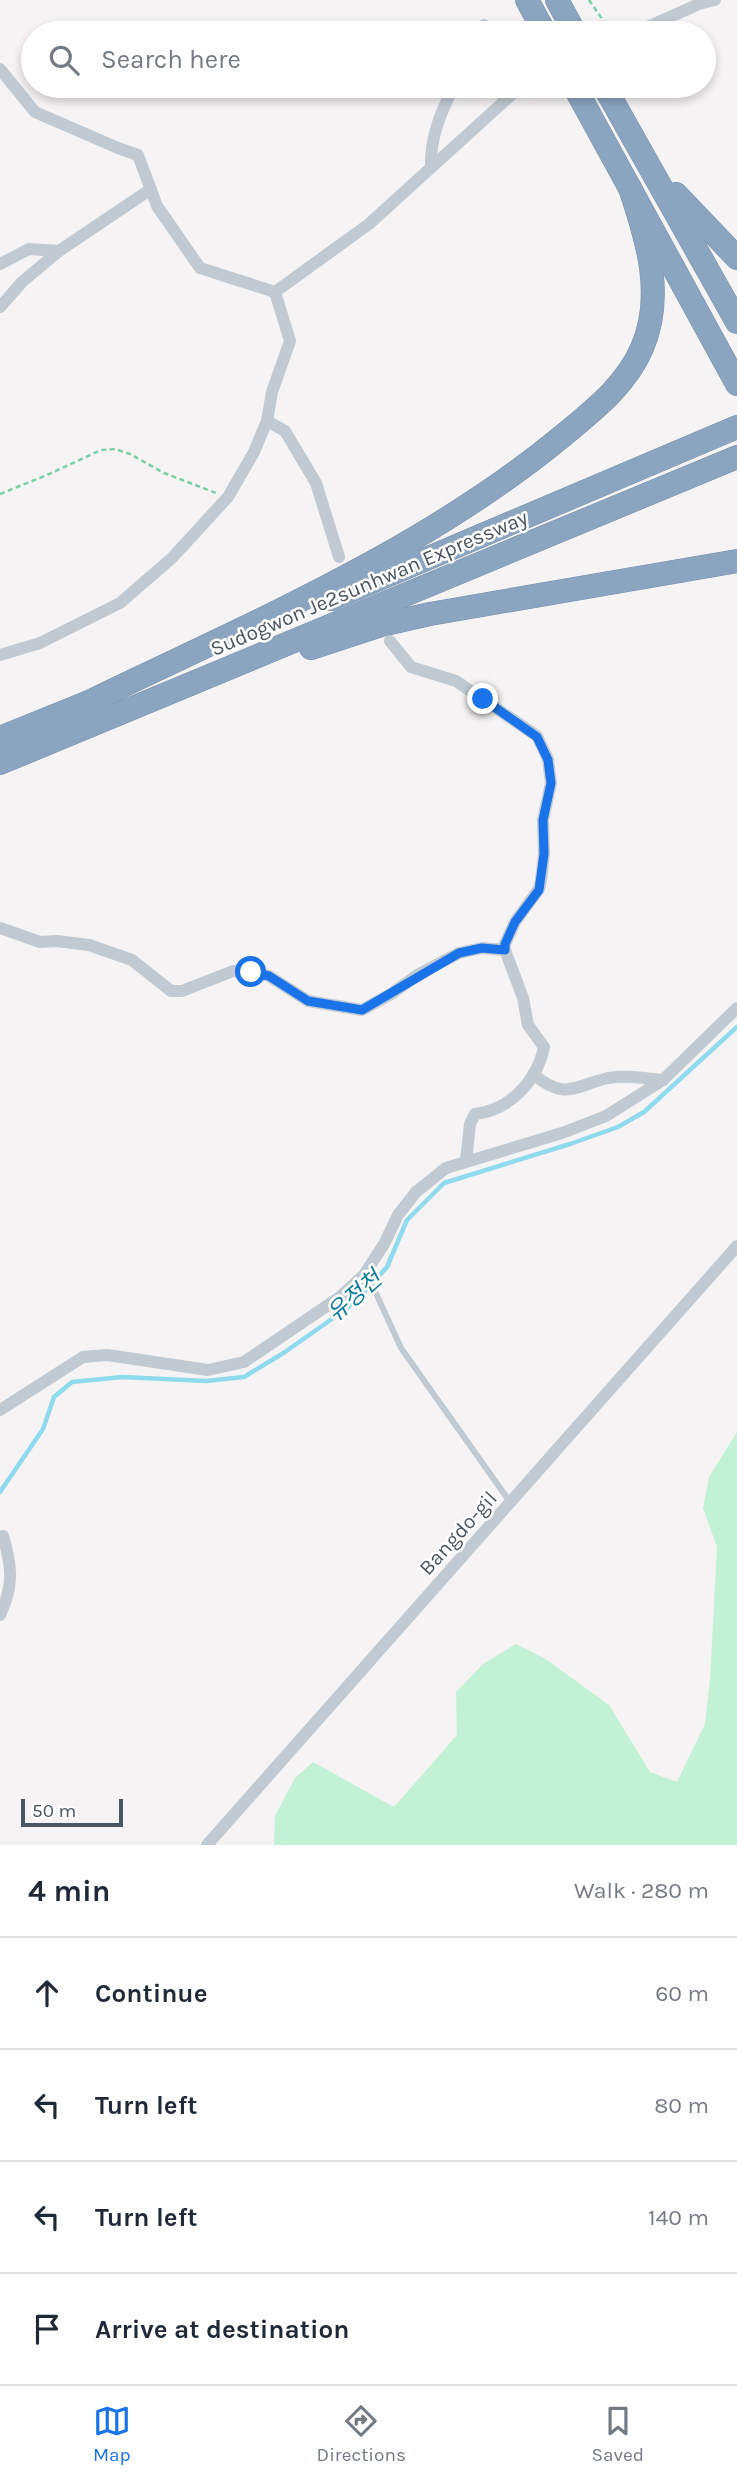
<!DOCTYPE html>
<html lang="en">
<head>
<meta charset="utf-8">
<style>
	:root { --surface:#fff; --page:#f6f6f7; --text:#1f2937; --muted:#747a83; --line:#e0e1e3; --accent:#1a73e8 }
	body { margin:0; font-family:Karla,"Noto Sans KR",sans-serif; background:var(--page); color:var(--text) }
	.scale { position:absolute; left:21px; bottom:18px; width:102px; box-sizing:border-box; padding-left:7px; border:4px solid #4a5661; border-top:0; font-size:19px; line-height:24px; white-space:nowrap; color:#4a5661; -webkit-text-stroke:5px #fff; paint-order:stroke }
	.stop { position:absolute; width:21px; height:21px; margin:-16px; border:5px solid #1a73e8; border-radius:50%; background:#fff }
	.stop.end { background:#1a73e8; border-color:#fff; box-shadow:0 2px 7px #0008 }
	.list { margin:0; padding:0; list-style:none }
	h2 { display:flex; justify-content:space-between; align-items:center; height:91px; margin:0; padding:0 28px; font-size:30px }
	h2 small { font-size:23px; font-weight:400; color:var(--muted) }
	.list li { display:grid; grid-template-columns:46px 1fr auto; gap:21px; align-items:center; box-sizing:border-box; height:112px; padding:0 28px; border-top:2px solid var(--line) }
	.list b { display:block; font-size:26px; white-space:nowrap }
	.list em { font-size:23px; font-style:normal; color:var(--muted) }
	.icon { flex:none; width:38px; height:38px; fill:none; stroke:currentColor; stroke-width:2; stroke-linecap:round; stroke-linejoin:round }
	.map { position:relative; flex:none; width:737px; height:1845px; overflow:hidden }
	.search { position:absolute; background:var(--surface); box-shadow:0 4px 10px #0003; left:21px; right:21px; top:21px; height:77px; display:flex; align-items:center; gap:18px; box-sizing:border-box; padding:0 24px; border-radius:38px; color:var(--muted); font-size:26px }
	.sheet { height:539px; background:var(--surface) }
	nav { display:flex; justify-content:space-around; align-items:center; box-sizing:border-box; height:98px; border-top:2px solid var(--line); background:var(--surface); font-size:19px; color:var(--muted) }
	nav a { display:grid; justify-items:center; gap:4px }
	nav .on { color:var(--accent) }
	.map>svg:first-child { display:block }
	.green { fill:#c3f1d5 }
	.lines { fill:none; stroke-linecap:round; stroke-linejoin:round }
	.stream { stroke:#90daee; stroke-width:4.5 }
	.motorway-casing { stroke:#7690ad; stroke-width:24 }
	.path { stroke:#7ad0a6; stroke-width:2.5; stroke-dasharray:5 3.5; stroke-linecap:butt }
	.service { stroke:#c1cad2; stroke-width:6 }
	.minor { stroke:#c1cad2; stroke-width:12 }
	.motorway { stroke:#8ba5c1; stroke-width:23 }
	.route { stroke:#1a73e8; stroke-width:9 }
	.labels { text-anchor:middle; stroke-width:5; stroke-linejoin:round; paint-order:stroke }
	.street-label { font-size:21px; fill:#4a5661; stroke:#fff }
	.water-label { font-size:23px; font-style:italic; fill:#0c7c9b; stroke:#fff }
</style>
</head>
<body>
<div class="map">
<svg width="737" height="1845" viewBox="0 0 737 1845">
	<rect width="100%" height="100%" fill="#f5f3f3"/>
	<polygon class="green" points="737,1432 737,1845 274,1845 275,1816 295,1778 313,1762 394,1807 457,1735 456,1692 483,1664 516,1644 547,1660 609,1705 650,1772 677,1782 705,1724 710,1680 717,1547 703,1508 709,1477"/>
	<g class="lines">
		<polyline class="stream" points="0,1492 43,1429 54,1397 72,1382 122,1377 206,1381 244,1377 285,1352 346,1309 366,1290 387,1267 407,1220 444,1183 570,1144 618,1127 644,1112 737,1027"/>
		<defs>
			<g id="motorway">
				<polyline points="527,0 545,33"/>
				<polyline points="557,0 575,33"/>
				<polyline points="574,86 737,384"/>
				<polyline points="604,86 737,322"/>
				<polyline points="676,194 737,258"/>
				<polyline points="332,599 737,427"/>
				<polyline points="311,648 381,625 430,614 737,561"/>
				<path d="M89,702c163,-79 335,-151 476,-268 30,-25 61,-49 77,-86 23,-53 5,-109 -12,-160"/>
				<polyline points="0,738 101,697"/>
				<polyline points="0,763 737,457"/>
			</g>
		</defs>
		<use href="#motorway" class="motorway-casing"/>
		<g class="path">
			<polyline points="589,0 607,26 610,33"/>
			<polyline points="0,494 47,475 101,450 115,449 130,454 164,473 216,493"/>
		</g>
		<polyline class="service" points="364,1275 375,1291 401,1348 510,1502"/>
		<g class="minor">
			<polyline points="480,33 484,25"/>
			<polyline points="634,33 699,4 715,0"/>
			<polyline points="0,69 35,112 118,148 138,155 157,206 200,268 275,292"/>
			<path d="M431,167c-1,-30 10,-55 23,-81"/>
			<polyline points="0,264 29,249 59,251 151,189"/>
			<polyline points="275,292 369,224 521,86"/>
			<polyline points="0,307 22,282 59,251"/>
			<polyline points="267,421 285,431 316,483 339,557"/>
			<path d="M390,641l21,26 45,14 81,55 11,23 3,24 -8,37 1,34 -3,26 -2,9 -24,33 -10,22v6l18,48 5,27 16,22c-7,34 -34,63 -69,67l-5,10 -4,37"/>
			<polyline points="0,655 40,643 120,603 172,558 228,497 254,452 267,421 272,392 290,341 275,292"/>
			<polyline points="0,928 40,942 57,941 89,945 132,960 171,991 182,991 233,971 251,972 269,976 308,1001 362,1010 391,994 419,974 459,953 482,948 505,950"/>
			<path d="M533,1074c32,27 41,12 75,4 18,-3 37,0 55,2"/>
			<polyline points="0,1410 83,1357 107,1355 208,1370 244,1362 340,1297 364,1275 384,1244 398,1215 416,1192 446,1168 562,1133 606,1116 663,1080 737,1008"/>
			<path d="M0,1615c14,-30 12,-48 3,-79"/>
			<polyline points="207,1845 737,1246"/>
		</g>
		<use href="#motorway" class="motorway"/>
	</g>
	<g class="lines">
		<polyline class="route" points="251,972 269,976 308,1001 362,1010 459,953 482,948 505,950 505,944 515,922 539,890 544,854 543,820 551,783 548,760 537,737 483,699"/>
	</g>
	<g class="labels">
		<g class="street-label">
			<text transform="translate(369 583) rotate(-23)" y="7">Sudogwon Je2sunhwan Expressway</text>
			<text transform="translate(458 1533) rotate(-48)" y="7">Bangdo-gil</text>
		</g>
		<g class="water-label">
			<text transform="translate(354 1296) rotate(-41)" y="8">유정천</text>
		</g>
	</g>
</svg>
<div class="scale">50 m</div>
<div class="stop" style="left:251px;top:972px"></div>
<div class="stop end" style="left:483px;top:699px"></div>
<div class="search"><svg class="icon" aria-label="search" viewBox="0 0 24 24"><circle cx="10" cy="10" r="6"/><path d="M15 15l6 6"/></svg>Search here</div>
</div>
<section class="sheet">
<h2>4 min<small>Walk · 280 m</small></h2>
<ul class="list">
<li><svg class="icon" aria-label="ahead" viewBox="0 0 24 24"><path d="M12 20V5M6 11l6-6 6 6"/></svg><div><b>Continue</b></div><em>60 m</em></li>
<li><svg class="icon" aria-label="left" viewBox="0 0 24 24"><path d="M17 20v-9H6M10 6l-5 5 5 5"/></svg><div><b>Turn left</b></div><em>80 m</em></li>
<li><svg class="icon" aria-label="left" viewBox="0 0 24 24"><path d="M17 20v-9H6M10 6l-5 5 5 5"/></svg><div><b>Turn left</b></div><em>140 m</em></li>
<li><svg class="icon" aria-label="arrive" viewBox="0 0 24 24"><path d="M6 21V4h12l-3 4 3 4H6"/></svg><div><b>Arrive at destination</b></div></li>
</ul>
</section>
<nav>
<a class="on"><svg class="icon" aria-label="map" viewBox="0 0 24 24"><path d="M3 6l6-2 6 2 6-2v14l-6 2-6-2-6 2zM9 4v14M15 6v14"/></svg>Map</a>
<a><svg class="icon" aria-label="directions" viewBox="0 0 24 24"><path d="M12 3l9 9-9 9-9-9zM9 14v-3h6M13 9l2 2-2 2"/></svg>Directions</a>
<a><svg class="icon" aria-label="saved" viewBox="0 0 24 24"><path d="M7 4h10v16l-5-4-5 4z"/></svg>Saved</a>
</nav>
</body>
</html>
